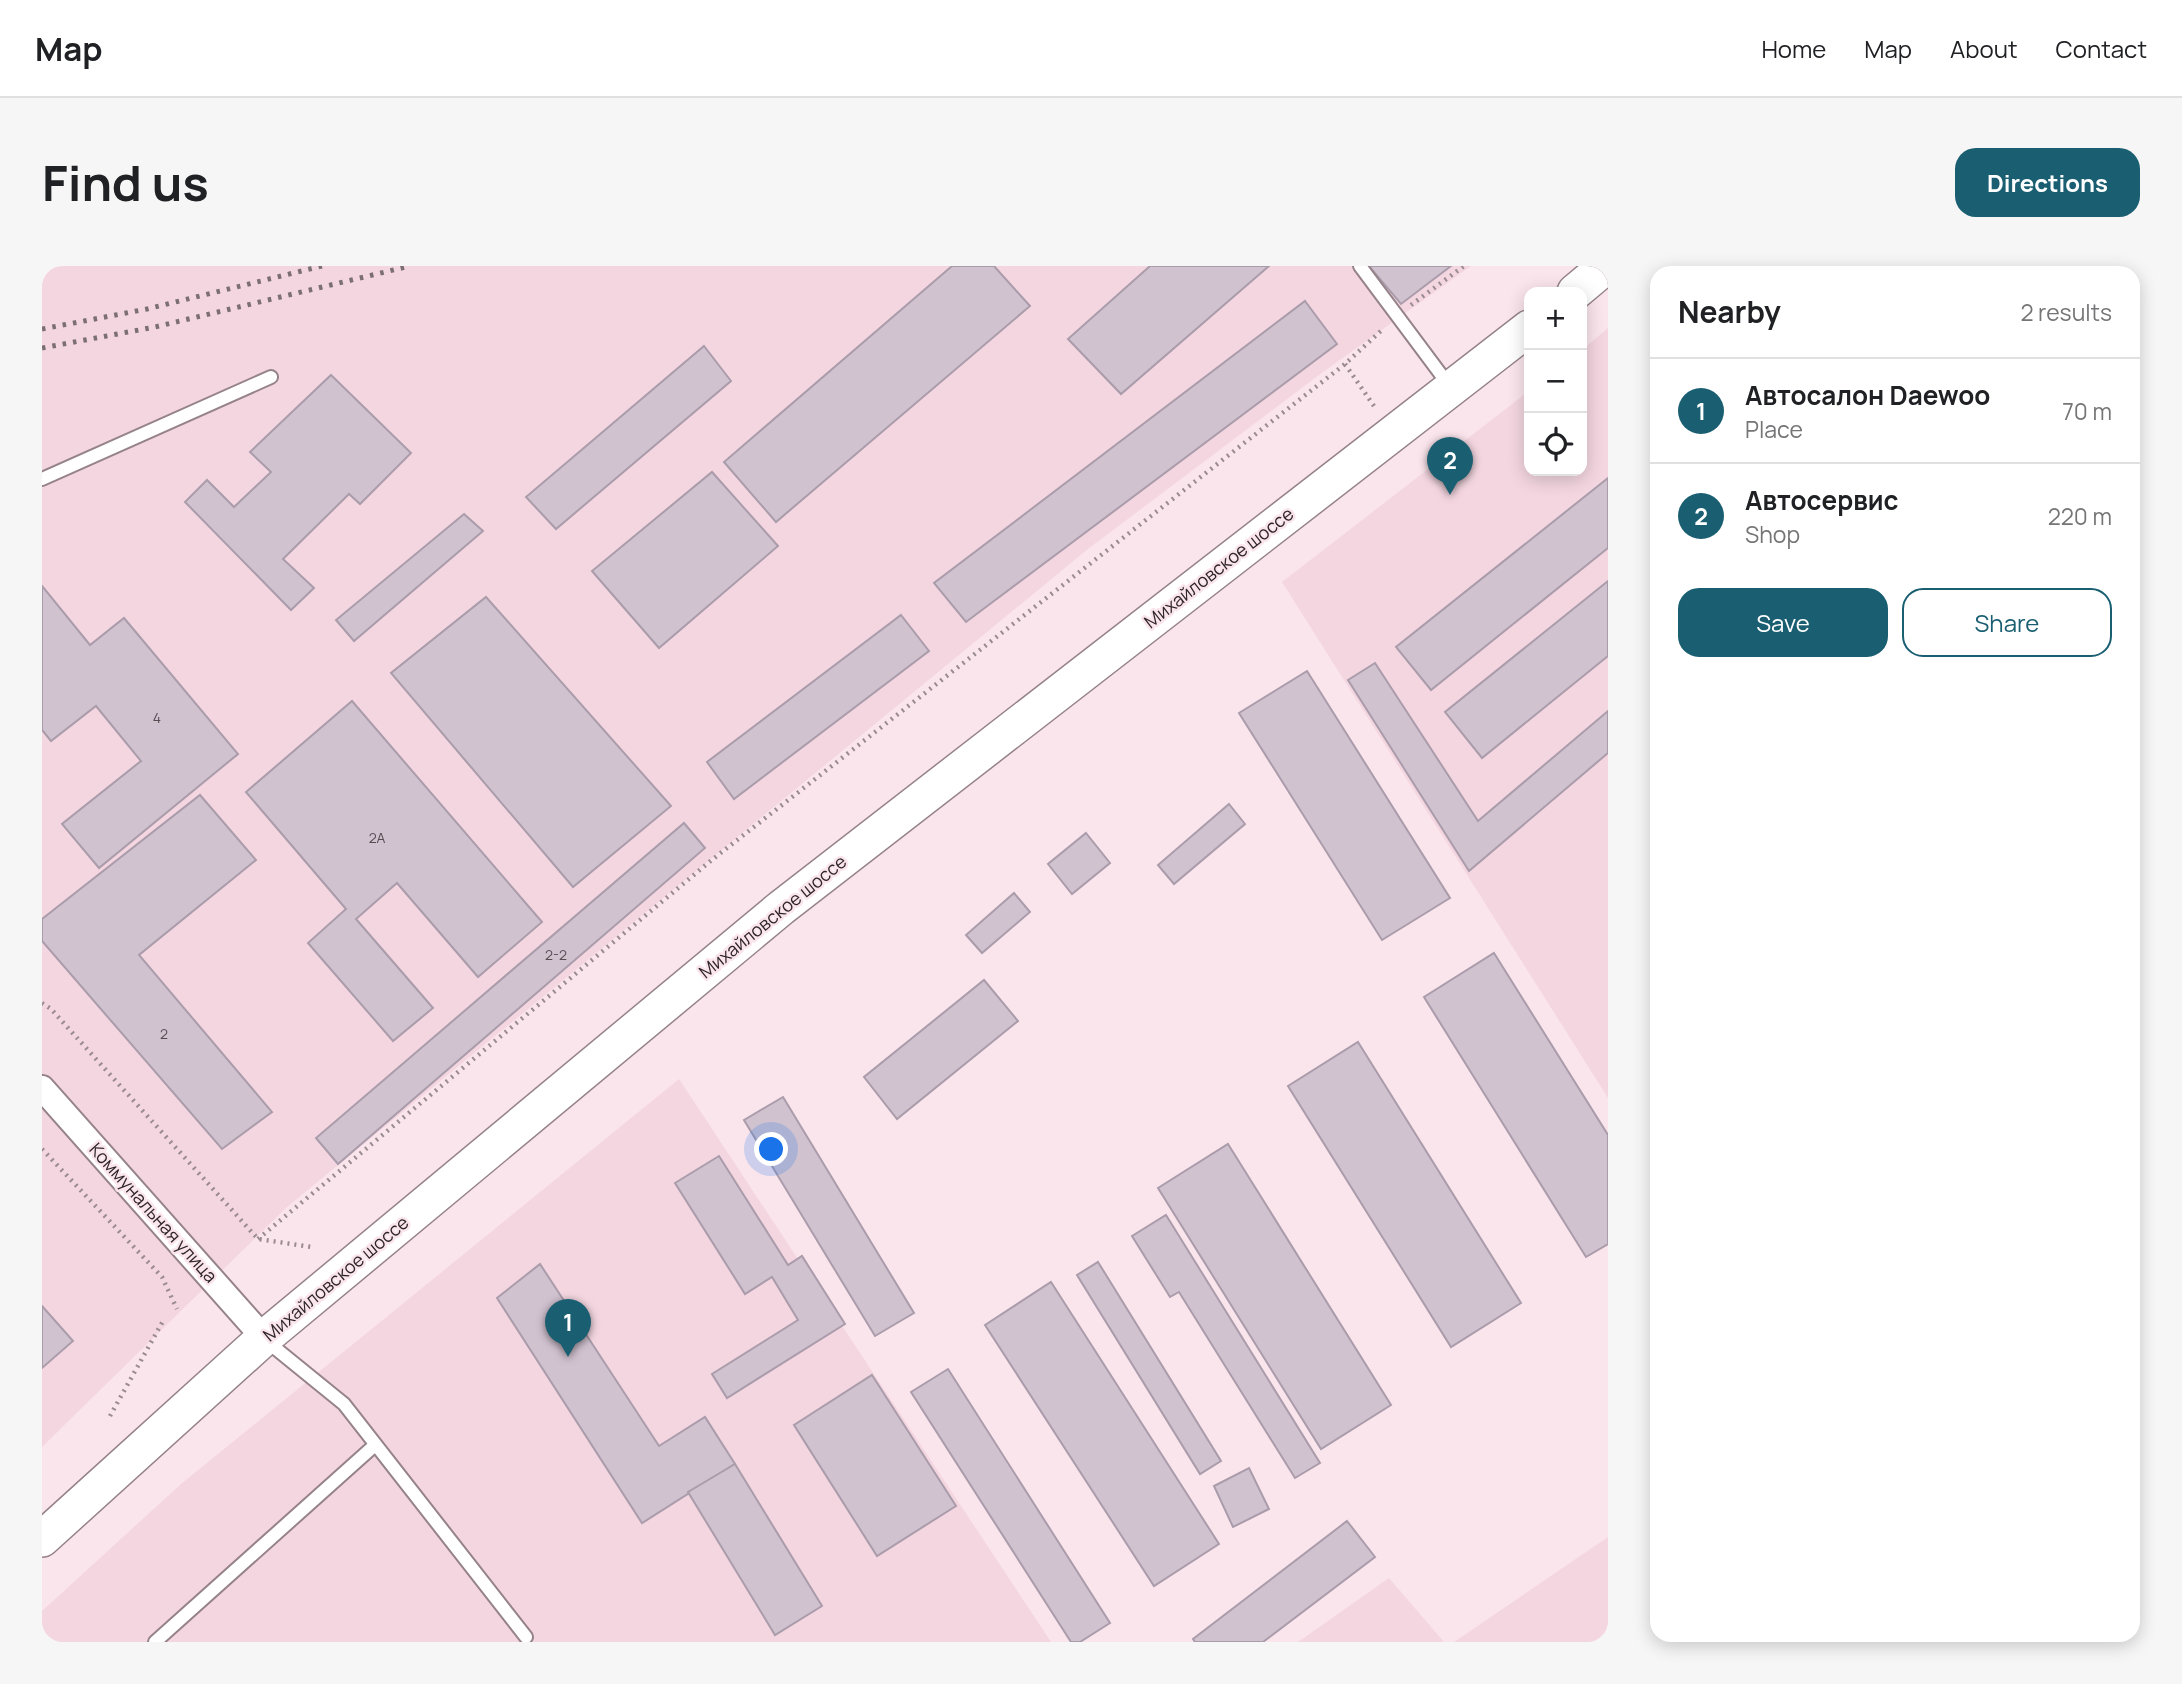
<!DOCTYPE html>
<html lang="en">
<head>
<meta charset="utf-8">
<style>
	:root { --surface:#fff; --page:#f6f6f6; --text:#202124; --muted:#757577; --line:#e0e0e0; --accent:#195e71 }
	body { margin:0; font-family:Manrope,sans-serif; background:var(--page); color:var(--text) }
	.controls { position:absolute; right:21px; top:21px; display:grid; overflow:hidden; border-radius:14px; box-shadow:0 4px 18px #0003 }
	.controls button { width:63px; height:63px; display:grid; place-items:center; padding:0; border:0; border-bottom:2px solid var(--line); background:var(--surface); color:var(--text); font:35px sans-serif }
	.you { position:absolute; left:730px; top:884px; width:24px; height:24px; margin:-18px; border:5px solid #fff; border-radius:50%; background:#1a73e8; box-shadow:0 0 0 10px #1a73e833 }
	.badge { display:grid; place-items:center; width:46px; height:46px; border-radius:50%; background:var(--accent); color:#fff; font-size:23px; font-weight:700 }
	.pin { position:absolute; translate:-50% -58px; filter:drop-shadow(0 2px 4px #0008) }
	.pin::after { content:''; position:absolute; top:37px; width:24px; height:21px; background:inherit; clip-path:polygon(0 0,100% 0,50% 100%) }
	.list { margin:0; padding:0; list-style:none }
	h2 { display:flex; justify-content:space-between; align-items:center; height:91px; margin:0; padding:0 28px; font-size:30px }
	h2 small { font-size:23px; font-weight:400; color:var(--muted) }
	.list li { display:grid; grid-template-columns:46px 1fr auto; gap:21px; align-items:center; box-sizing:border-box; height:105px; padding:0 28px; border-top:2px solid var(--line) }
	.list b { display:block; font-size:26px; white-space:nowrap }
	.list p { margin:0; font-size:23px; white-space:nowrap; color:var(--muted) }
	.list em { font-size:23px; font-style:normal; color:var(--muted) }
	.actions { display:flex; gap:14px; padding:21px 28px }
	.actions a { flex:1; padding:16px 0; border:2px solid var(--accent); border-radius:21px; text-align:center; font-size:24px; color:var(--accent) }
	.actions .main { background:var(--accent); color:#fff }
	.icon { flex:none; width:38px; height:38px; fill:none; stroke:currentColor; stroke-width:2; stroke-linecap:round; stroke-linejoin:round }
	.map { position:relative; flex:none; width:1566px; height:1376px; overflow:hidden; border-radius:21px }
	header { display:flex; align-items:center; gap:42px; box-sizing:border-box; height:98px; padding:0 35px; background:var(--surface); border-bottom:2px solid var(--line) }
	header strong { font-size:33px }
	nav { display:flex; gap:38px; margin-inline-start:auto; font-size:24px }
	.intro { display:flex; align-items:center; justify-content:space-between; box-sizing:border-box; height:168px; padding:0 42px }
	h1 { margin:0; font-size:49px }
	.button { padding:18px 32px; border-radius:21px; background:var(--accent); color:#fff; font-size:24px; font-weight:700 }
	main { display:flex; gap:42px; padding:0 42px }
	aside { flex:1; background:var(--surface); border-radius:21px; box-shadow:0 4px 18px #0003 }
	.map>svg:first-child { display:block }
	.built { fill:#f4d6e0 }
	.building { fill:#d1c2d0; stroke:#aa9caa; stroke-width:2 }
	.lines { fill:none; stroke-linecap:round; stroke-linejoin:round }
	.lane-casing { stroke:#96838a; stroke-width:16 }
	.street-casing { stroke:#96838a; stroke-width:28 }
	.secondary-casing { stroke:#96838a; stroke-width:38 }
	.path { stroke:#9a8b90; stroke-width:4.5; stroke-dasharray:2 5; stroke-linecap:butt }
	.lane { stroke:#fff; stroke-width:12 }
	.street { stroke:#fff; stroke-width:24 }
	.secondary { stroke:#fff; stroke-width:35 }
	.rail { stroke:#7c6f74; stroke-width:5; stroke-dasharray:3.5 7; stroke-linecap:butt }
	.labels { text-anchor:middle; stroke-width:5; stroke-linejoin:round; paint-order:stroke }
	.number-label { font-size:14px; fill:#564c52 }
	.street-label { font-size:18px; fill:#2d2528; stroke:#fbe5ed }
</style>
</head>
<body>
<header>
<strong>Map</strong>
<nav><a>Home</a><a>Map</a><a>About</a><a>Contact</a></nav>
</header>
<div class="intro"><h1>Find us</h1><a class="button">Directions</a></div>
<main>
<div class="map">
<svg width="1566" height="1376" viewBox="0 0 1566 1376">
	<rect width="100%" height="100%" fill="#fbe5ed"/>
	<g class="built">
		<polygon points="0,0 1429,0 1277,109 1046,283 245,941 0,1181"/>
		<polygon points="1566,62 1566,832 1240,316 1487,125 1487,205 1540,205 1540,84"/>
		<polygon points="637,813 1009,1376 0,1376 0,1345 139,1218"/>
		<polygon points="1566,1271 1566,1376 1412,1376"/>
		<polygon points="1347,1312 1402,1376 1256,1376"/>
	</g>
	<g class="building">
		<polygon points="910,0 952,0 988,40 734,256 682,196"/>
		<polygon points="1108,0 1227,0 1079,128 1026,73"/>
		<polygon points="1327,0 1409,0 1359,38"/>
		<polygon points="1263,35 1295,78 924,356 892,317"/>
		<polygon points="662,80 689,115 514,263 484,231"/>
		<polygon points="289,109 369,187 318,238 307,228 241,293 272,322 249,344 143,236 165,214 192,241 229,206 208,186"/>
		<polygon points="670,206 736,280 617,382 550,305"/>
		<polygon points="1566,212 1566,282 1389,424 1354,381"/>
		<polygon points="422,248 441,265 312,375 294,354"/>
		<polygon points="1566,315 1566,390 1440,492 1403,446"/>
		<polygon points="0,320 48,379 82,352 196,488 57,602 20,558 99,495 54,440 9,475 0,464"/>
		<polygon points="444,331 629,540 531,621 349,407"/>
		<polygon points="859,349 887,385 692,533 665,496"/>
		<polygon points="1333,397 1436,555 1566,445 1566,487 1427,605 1306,414"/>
		<polygon points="1265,405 1408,632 1340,674 1197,447"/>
		<polygon points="310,435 500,656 436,711 355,617 314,653 391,742 351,775 266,677 304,643 204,526"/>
		<polygon points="158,529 214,594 97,689 230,846 180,883 0,675 0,653"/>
		<polygon points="1187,538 1203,558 1132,618 1116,599"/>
		<polygon points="642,557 663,582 296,898 274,872"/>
		<polygon points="1044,567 1068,597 1030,628 1006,598"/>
		<polygon points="972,627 988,646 940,687 924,669"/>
		<polygon points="1452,687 1566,869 1566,978 1544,991 1382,731"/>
		<polygon points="942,714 976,755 855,853 822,811"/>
		<polygon points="1316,776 1479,1037 1409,1081 1246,820"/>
		<polygon points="741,831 872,1047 833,1070 702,854"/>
		<polygon points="1186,878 1349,1139 1279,1183 1116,922"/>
		<polygon points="677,890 746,999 760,990 803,1058 685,1132 670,1108 756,1054 730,1011 703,1028 633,917"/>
		<polygon points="1124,949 1278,1197 1253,1212 1137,1026 1128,1031 1090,970"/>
		<polygon points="1056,996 1179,1195 1158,1208 1035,1009"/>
		<polygon points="498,998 617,1180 663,1151 693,1198 600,1257 455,1032"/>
		<polygon points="1009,1016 1177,1278 1112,1320 943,1059"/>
		<polygon points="0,1040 31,1075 0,1102"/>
		<polygon points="906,1103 1068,1357 1038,1376 1029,1376 869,1126"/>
		<polygon points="830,1109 914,1240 835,1290 752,1159"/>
		<polygon points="693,1198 780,1340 733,1369 646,1226"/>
		<polygon points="1207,1202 1227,1243 1191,1261 1172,1220"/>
		<polygon points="1305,1255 1333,1291 1221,1376 1153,1376 1151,1373"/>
	</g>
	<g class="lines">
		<defs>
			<g id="lane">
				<polyline points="1318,0 1409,122"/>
				<polyline points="0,213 229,111"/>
				<polyline points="222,1073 302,1138 484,1371"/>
				<polyline points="113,1376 333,1179"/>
			</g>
			<polyline id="street" points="0,822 222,1072"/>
			<g id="secondary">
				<polyline points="1533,26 1564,0"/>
				<polyline points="0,1273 222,1072 739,642 1487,62"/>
			</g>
		</defs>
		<use href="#lane" class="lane-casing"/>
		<use href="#street" class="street-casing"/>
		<use href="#secondary" class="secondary-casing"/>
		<g class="path">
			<polyline points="1369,39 1422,0"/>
			<polyline points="1303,98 1334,143"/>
			<polyline points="0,737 9,743 216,973 270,981"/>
			<polyline points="0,883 120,1011 135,1043"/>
			<polyline points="216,973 671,593 1303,98 1341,63"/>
			<polyline points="68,1150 121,1055"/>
		</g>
		<use href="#lane" class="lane"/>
		<use href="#street" class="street"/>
		<use href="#secondary" class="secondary"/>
		<g class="rail">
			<polyline points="0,63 105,43 280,0"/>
			<polyline points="0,82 113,61 368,0"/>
		</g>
	</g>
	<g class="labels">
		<g class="number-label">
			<text x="115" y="457">4</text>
			<text x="335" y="577">2А</text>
			<text x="514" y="694">2-2</text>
			<text x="122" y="773">2</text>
		</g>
		<g class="street-label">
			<text transform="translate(1177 302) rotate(-38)" y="6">Михайловское шоссе</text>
			<text transform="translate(731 651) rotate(-39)" y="6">Михайловское шоссе</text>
			<text transform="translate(111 947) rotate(48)" y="6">Коммунальная улица</text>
			<text transform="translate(294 1013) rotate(-40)" y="6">Михайловское шоссе</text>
		</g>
	</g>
</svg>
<div class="controls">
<button>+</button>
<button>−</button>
<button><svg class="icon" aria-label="locate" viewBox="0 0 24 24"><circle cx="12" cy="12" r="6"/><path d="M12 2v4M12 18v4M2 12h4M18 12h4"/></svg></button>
</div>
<div class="you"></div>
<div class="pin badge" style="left:526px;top:1091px">1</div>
<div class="pin badge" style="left:1408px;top:229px">2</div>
</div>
<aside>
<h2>Nearby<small>2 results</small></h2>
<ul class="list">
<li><span class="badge">1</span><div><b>Автосалон Daewoo</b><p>Place</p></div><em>70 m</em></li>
<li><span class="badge">2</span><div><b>Автосервис</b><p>Shop</p></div><em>220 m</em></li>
</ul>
<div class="actions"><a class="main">Save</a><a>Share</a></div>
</aside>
</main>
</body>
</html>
